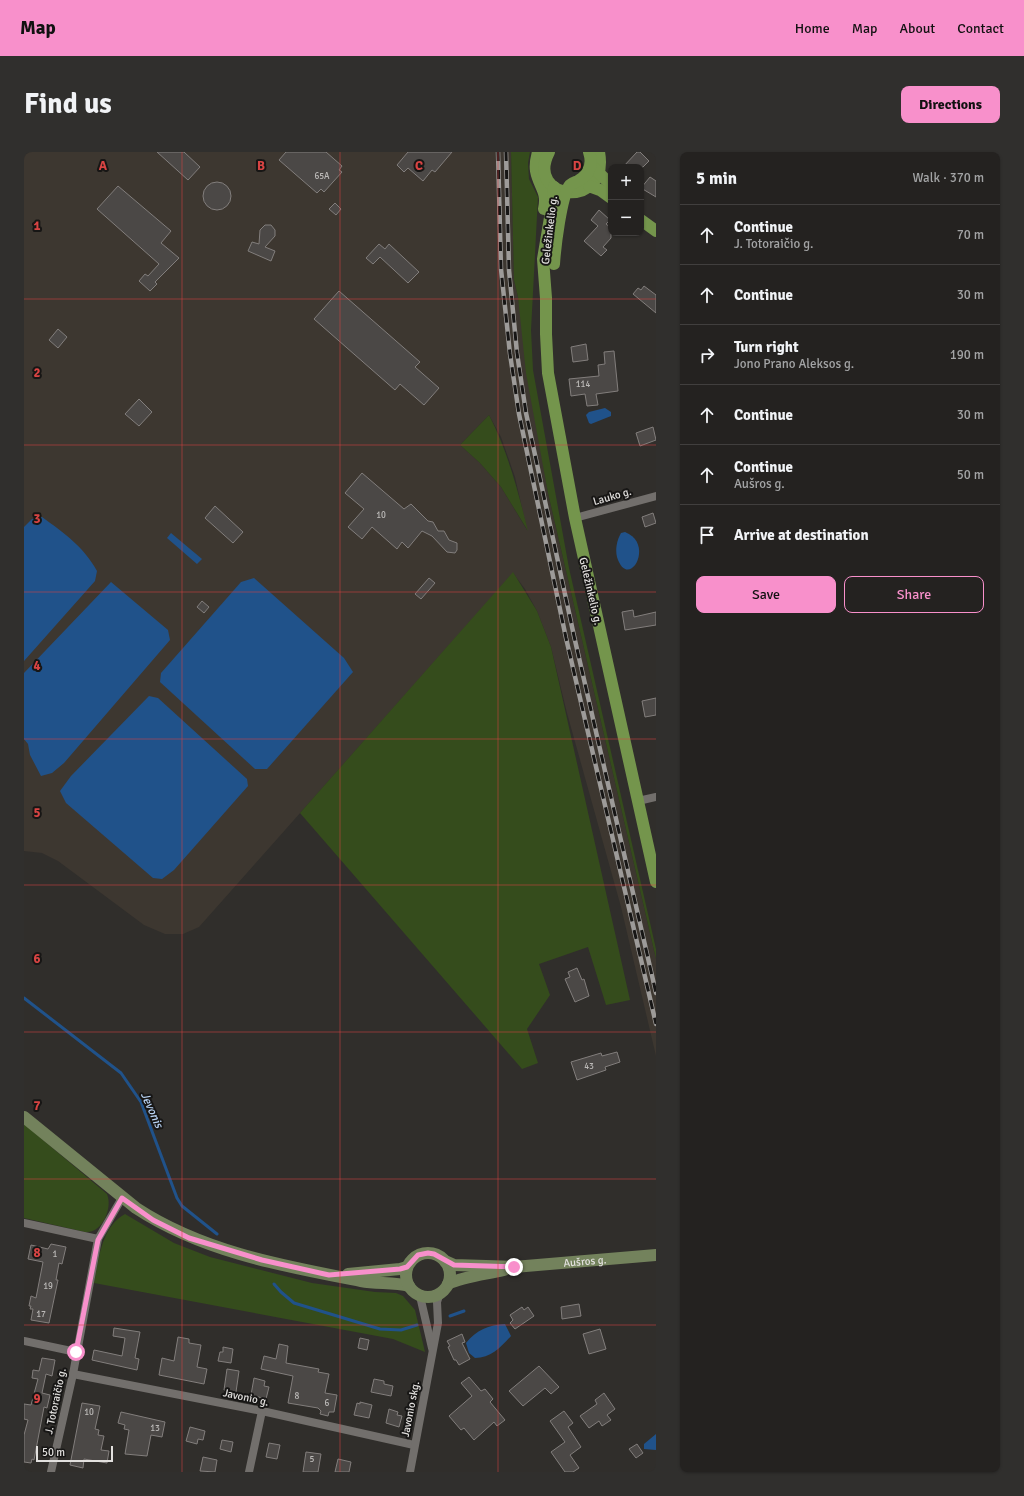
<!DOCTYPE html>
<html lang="en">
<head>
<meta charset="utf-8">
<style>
	:root { --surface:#242220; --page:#302f2d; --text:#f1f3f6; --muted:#a3a4a5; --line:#413f3e; --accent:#f890cb }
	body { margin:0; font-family:Signika,sans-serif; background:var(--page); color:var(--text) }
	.controls { position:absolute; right:12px; top:12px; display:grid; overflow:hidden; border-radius:8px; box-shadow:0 1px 3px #0004 }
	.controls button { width:36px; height:36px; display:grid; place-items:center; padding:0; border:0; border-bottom:1px solid var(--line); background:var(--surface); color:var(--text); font:20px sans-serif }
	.scale { position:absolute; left:12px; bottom:10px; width:77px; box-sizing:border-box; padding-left:4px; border:2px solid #e2e0de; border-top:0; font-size:11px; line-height:14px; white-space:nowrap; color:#e2e0de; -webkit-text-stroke:3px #171615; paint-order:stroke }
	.stop { position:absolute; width:12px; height:12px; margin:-9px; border:3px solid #f890cb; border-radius:50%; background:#fff }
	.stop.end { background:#f890cb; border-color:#fff; box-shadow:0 1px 4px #0008 }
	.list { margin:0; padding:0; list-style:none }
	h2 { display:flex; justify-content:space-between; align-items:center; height:52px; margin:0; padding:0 16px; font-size:17px }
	h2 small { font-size:13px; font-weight:400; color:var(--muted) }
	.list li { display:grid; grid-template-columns:26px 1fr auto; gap:12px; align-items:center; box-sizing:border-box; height:60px; padding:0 16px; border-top:1px solid var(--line) }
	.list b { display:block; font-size:15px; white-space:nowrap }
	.list p { margin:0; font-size:13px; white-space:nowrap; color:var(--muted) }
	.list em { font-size:13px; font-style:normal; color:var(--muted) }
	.actions { display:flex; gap:8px; padding:12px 16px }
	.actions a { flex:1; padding:9px 0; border:1px solid var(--accent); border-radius:8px; text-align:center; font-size:14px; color:var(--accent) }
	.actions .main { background:var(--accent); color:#111 }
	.icon { flex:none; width:22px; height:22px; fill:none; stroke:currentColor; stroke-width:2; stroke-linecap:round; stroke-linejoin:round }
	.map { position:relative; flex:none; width:632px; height:1320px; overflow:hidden; border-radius:8px }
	header { display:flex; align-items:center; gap:24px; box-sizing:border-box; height:56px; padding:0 20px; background:var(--accent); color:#111 }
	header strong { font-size:19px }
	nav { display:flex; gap:22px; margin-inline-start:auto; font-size:14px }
	.intro { display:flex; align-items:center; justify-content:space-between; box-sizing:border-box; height:96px; padding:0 24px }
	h1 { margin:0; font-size:28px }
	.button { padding:10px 18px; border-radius:8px; background:var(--accent); color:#111; font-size:14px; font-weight:700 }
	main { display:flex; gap:24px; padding:0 24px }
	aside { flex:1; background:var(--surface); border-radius:8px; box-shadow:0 1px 3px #0004 }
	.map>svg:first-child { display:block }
	.built { fill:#3d3730; fill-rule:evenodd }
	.green { fill:#354c1c }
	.water { fill:#20528a }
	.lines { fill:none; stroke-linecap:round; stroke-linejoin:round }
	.stream { stroke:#20528a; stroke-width:3 }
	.building { fill:#4b4846; stroke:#827e7c }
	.street { stroke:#726f6c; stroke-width:8 }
	.secondary { stroke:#73825c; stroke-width:12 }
	.primary { stroke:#74954c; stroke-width:12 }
	.rail-casing { stroke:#9d9b99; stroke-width:4.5 }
	.rail { stroke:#171615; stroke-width:3; stroke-dasharray:9; stroke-linecap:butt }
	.route { stroke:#f890cb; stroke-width:5 }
	.grid { fill:none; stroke:#d84443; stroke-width:1; stroke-opacity:0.55 }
	.labels { text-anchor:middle; stroke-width:4; stroke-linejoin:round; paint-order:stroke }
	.number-label { font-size:9px; fill:#bcbab8 }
	.street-label { font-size:11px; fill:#e2e0de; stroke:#171615 }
	.water-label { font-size:12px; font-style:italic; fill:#b8d3f4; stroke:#171615 }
	.grid-label { font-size:13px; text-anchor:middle; font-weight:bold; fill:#d84443; stroke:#171615; stroke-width:4; stroke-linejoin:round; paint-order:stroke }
</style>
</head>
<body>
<header>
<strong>Map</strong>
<nav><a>Home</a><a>Map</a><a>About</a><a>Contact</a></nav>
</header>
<div class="intro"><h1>Find us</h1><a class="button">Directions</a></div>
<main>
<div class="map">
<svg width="632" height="1320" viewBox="0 0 632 1320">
	<rect width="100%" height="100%" fill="#302e2b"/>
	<path class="built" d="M0,0h487l3,128 4,17 30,196 108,466v97l-35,-149 -54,-194 -16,-66 -14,-36 -12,-22 -12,-16 -314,354 -16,7h-18l-21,-9 -86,-64 -16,-8 -18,-2zM465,263l12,22 14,40 12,53 -26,-43 -21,-24 -20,-18z"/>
	<g class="green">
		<polygon points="487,0 506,0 504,11 505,27 514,45 507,178 509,218 545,416 632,797 632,807 524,341 502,221 494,145 490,128"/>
		<path d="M465,263c19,37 29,76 39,116l-27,-44 -21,-24 -20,-18z"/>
		<polygon points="489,420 513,459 527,495 606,848 582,853 564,795 515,812 526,843 503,877 514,911 498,917 276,661"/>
		<path d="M0,972l83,70c6,14 -5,40 -22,38l-61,-14z"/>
		<path d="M101,1062l49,29 36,14 102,26 63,9 21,1 7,3 12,14 10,42 -32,-13 -299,-56c5,-24 7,-56 31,-69z"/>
	</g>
	<g class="water">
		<polygon points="581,256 587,260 587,264 567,272 565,271 562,263 565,260"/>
		<path d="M18,365c22,16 42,30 55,54l-2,10 -71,80v-134l8,-8z"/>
		<path d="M601,380c31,12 3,60 -8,25 -2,-8 0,-17 4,-24z"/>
		<polygon points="147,381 178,407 173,412 143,386"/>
		<polygon points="230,426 320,506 329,520 243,617 231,617 136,530 137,521 217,430"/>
		<polygon points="87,430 144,478 146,488 40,611 28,621 17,624 6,603 4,592 0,587 0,521"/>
		<polygon points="125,544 134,546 223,627 224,634 150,718 138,727 129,726 42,651 36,639 47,624"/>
		<path d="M481,1172l6,12c-11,12 -20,22 -36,22l-6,-5 -3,-10c10,-13 23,-18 39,-19z"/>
		<polygon points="632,1282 632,1298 620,1297 620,1292"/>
	</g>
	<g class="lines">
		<g class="stream">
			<polyline points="0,846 97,921 117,950 153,1046 158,1054 193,1082"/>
			<polyline points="250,1132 257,1140 270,1151 356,1177 377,1178 393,1173"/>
			<polyline points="426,1164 440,1159"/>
		</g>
	</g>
	<g class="building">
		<polygon points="133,0 160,0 176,15 164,28"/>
		<polygon points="262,0 302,0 318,14 315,18 318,20 300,40 297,37 293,41 255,8"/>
		<polygon points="384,0 428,0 411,20 408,18 399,29 384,16 380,20 373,13"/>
		<polygon points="613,0 616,0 625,9 619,15 599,15"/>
		<polygon points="626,25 632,29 632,45 617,36"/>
		<circle cx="193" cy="44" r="14"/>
		<polygon points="94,34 147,79 137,91 155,106 131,130 133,132 126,139 115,129 121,122 124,124 135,112 73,57"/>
		<polygon points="311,51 317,57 312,63 305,57"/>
		<polygon points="575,58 586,68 582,72 587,76 587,86 579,95 583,98 577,104 560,89 574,74 567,68"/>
		<polygon points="241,73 247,73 251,78 251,84 241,95 251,99 247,109 224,99 228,90 235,92 236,78"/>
		<polygon points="355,92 361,97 365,92 395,120 384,131 356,105 349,112 342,106"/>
		<polygon points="620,134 632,143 632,161 609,142 614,136 617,138"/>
		<polygon points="315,139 396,210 391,215 415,236 400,253 376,232 371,238 290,167"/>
		<polygon points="34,177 43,185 34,196 25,188"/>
		<polygon points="562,192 564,208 549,210 547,195"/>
		<polygon points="590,199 594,239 572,242 574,253 563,254 561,242 547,244 545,227 575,224 574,213 581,212 580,200"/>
		<polygon points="115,247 128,260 115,274 101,262"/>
		<polygon points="629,275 632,288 616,294 612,281"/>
		<polygon points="338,321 380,357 387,352 404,369 409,370 414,379 420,379 425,388 433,391 433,398 431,401 423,400 408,384 398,379 384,396 378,390 373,397 348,375 338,387 324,375 340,357 321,341"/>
		<polygon points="191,354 219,380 209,391 181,366"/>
		<polygon points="629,361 632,371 621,375 618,365"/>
		<polygon points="405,426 411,431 397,447 391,442"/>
		<polygon points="178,449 185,455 180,461 173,455"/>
		<polygon points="609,458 610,465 632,460 632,473 601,478 598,460"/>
		<polygon points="632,546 632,563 621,565 618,549"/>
		<polygon points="553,816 558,828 560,827 565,844 551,850 541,827 546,825 544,820"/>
		<polygon points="593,900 596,910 581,915 582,918 553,928 547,910 577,901 578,904"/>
		<polygon points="27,1092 42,1095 38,1112 35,1111 32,1128 34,1128 25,1171 7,1168 9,1157 6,1157 7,1154 5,1154 7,1144 12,1146 19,1110 4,1107 7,1093 24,1097"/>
		<polygon points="555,1152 557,1164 538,1167 537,1155"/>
		<polygon points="498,1155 500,1158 504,1155 510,1164 491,1177 486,1171 489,1168 486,1163"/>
		<polygon points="90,1176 116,1180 111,1206 115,1207 113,1218 68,1208 70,1198 98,1204 101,1186 89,1184"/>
		<polygon points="576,1177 582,1197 565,1202 559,1182"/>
		<polygon points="438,1182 441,1190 438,1191 446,1207 435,1213 432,1208 430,1208 424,1195 426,1194 423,1189"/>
		<polygon points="154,1185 165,1187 165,1191 177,1193 173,1215 183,1217 180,1232 135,1223 138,1206 150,1209"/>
		<polygon points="336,1186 345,1188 343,1198 334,1196"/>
		<polygon points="255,1192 264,1194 262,1211 295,1217 294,1220 305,1222 301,1241 313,1243 310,1260 305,1260 304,1264 296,1262 297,1259 294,1256 264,1251 269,1224 237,1217 240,1204 252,1207"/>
		<polygon points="199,1195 209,1197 207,1211 194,1209 196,1200 199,1200"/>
		<polygon points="18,1206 31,1208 28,1224 22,1222 18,1241 26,1243 23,1256 20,1255 10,1308 8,1307 7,1311 0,1310 0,1283 4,1268 0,1267 0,1252 7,1253 14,1227 8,1226 9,1218 15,1219"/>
		<polygon points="515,1214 535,1235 527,1242 521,1236 499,1254 485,1239"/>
		<polygon points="203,1217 215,1219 212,1240 200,1238"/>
		<polygon points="445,1225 457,1239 461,1237 469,1247 466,1250 481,1268 473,1274 470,1270 450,1288 440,1276 437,1278 425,1264 448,1244 437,1231"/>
		<polygon points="230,1226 241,1229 240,1234 245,1235 242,1247 227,1243"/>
		<polygon points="350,1227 360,1229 360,1232 369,1234 367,1244 347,1240"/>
		<polygon points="580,1241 591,1257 583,1263 587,1268 578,1274 575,1269 565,1276 556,1264 573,1252 571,1248"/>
		<polygon points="336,1250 348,1253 345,1266 330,1263 333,1251 336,1252"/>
		<polygon points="58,1251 76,1254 71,1277 75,1278 74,1283 80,1284 77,1298 85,1299 83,1311 60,1307 59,1316 46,1313"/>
		<polygon points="365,1257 374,1260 373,1263 378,1264 375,1275 362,1271"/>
		<polygon points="540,1259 549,1271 544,1275 557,1295 546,1303 555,1316 549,1320 541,1320 527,1300 541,1290 526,1269"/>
		<polygon points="97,1260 141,1270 138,1285 127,1283 123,1304 101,1302 105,1278 100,1277 101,1273 94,1271"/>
		<polygon points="166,1275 181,1279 179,1288 174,1287 173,1292 162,1289"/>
		<polygon points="198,1288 209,1290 207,1300 196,1297"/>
		<polygon points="245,1291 256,1293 253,1307 242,1305"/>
		<polygon points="613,1292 619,1301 612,1306 605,1297"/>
		<polygon points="282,1300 297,1302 294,1320 279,1320"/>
		<polygon points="179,1305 193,1308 191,1320 176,1319"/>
		<polygon points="314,1307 327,1310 325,1320 311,1320"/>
	</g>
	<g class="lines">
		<g class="street">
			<polyline points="551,366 632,344"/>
			<polyline points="614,649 632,645"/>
			<polyline points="0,1071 74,1087"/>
			<polyline points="396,1144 408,1196"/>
			<polyline points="0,1189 52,1200"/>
			<polyline points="49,1222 238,1259 390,1293"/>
			<polyline points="27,1320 49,1222 74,1087 98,1046"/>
			<polyline points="225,1320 238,1259"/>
			<polyline points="386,1320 414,1171 413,1150 416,1141"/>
		</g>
		<g class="secondary">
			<path d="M0,965l112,91c67,44 147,58 225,73 16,3 33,1 48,5"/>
			<circle cx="404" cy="1123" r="22"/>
			<path id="s1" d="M421,1109l9,4 60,2 142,-12"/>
			<polyline points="324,1122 376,1117 383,1115"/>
			<path d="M424,1132c13,-7 39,-10 56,-14"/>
		</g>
		<g class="primary">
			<path d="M514,0c-2,7 -3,13 -2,19 3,16 12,20 8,38"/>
			<path d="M525,0c-25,49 61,58 50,0"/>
			<polyline points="569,15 587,33"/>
			<polyline points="565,34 576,38 587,46"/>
			<polyline points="530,35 529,48 519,107 522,146 522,182 524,221 551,366 632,730"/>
			<polyline points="617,68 632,79"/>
			<path d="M530,112c1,-15 7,-69 16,-79 2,-2 6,-3 8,-4 12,-7 15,-17 11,-29"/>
		</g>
		<defs>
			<g id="rail">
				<polyline points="474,0 477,117 486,202 495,262 542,486 632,872"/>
				<polyline points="482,0 485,118 493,201 502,261 550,484 632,841"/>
			</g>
		</defs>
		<use href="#rail" class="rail-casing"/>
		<use href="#rail" class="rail"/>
	</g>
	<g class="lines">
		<polyline class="route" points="52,1200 74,1088 98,1046 129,1068 165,1086 238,1108 305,1123 376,1117 383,1115 394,1103 404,1101 410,1102 430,1113 490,1115"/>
	</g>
	<path class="grid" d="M158,0v1320M316,0v1320M474,0v1320M0,147h632M0,293h632M0,440h632M0,587h632M0,733h632M0,880h632M0,1027h632M0,1173h632"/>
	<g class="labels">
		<g class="number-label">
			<text x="298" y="27">65A</text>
			<text x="559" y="235">114</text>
			<text x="357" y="366">10</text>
			<text x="565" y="917">43</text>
			<text x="31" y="1105">1</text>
			<text x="24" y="1137">19</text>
			<text x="17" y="1165">17</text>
			<text x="273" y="1247">8</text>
			<text x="303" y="1254">6</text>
			<text x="65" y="1263">10</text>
			<text x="131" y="1279">13</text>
			<text x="288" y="1310">5</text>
		</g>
		<g class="street-label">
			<text transform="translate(525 78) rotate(-83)" y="4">Geležinkelio g.</text>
			<text transform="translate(588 344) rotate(-16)" y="4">Lauko g.</text>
			<text transform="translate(567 439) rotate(77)" y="4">Geležinkelio g.</text>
			<text dy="4" stroke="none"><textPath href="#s1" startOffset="141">Aušros g.</textPath></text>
			<text transform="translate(222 1245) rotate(12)" y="4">Javonio g.</text>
			<text transform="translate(31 1249) rotate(-78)" y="4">J. Totoraičio g.</text>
			<text transform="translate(386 1257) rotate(-79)" y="4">Javonio skg.</text>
		</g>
		<g class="water-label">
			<text transform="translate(128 958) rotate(66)" y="4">Jevonis</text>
		</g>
	</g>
	<g class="grid-label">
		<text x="79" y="18">A</text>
		<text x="237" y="18">B</text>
		<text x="395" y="18">C</text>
		<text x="553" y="18">D</text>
		<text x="13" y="78">1</text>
		<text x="13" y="225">2</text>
		<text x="13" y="371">3</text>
		<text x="13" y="518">4</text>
		<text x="13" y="665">5</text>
		<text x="13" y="811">6</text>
		<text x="13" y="958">7</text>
		<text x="13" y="1105">8</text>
		<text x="13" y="1251">9</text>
	</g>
</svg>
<div class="controls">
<button>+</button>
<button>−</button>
</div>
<div class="scale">50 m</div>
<div class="stop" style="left:52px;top:1200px"></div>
<div class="stop end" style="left:490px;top:1115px"></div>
</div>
<aside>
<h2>5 min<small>Walk · 370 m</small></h2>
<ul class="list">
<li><svg class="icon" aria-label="ahead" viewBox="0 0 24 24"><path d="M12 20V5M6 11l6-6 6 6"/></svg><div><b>Continue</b><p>J. Totoraičio g.</p></div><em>70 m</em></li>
<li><svg class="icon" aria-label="ahead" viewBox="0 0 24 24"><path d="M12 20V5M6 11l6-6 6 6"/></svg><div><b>Continue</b></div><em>30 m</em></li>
<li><svg class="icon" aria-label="right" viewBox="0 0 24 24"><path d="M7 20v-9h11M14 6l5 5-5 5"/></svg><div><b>Turn right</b><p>Jono Prano Aleksos g.</p></div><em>190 m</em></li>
<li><svg class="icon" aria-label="ahead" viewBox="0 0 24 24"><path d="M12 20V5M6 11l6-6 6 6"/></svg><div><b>Continue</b></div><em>30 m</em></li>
<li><svg class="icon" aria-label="ahead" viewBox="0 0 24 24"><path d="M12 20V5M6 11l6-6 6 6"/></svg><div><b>Continue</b><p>Aušros g.</p></div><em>50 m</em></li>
<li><svg class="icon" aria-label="arrive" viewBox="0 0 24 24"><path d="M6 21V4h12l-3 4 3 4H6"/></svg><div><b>Arrive at destination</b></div></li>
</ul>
<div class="actions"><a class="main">Save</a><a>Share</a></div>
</aside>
</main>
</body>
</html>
